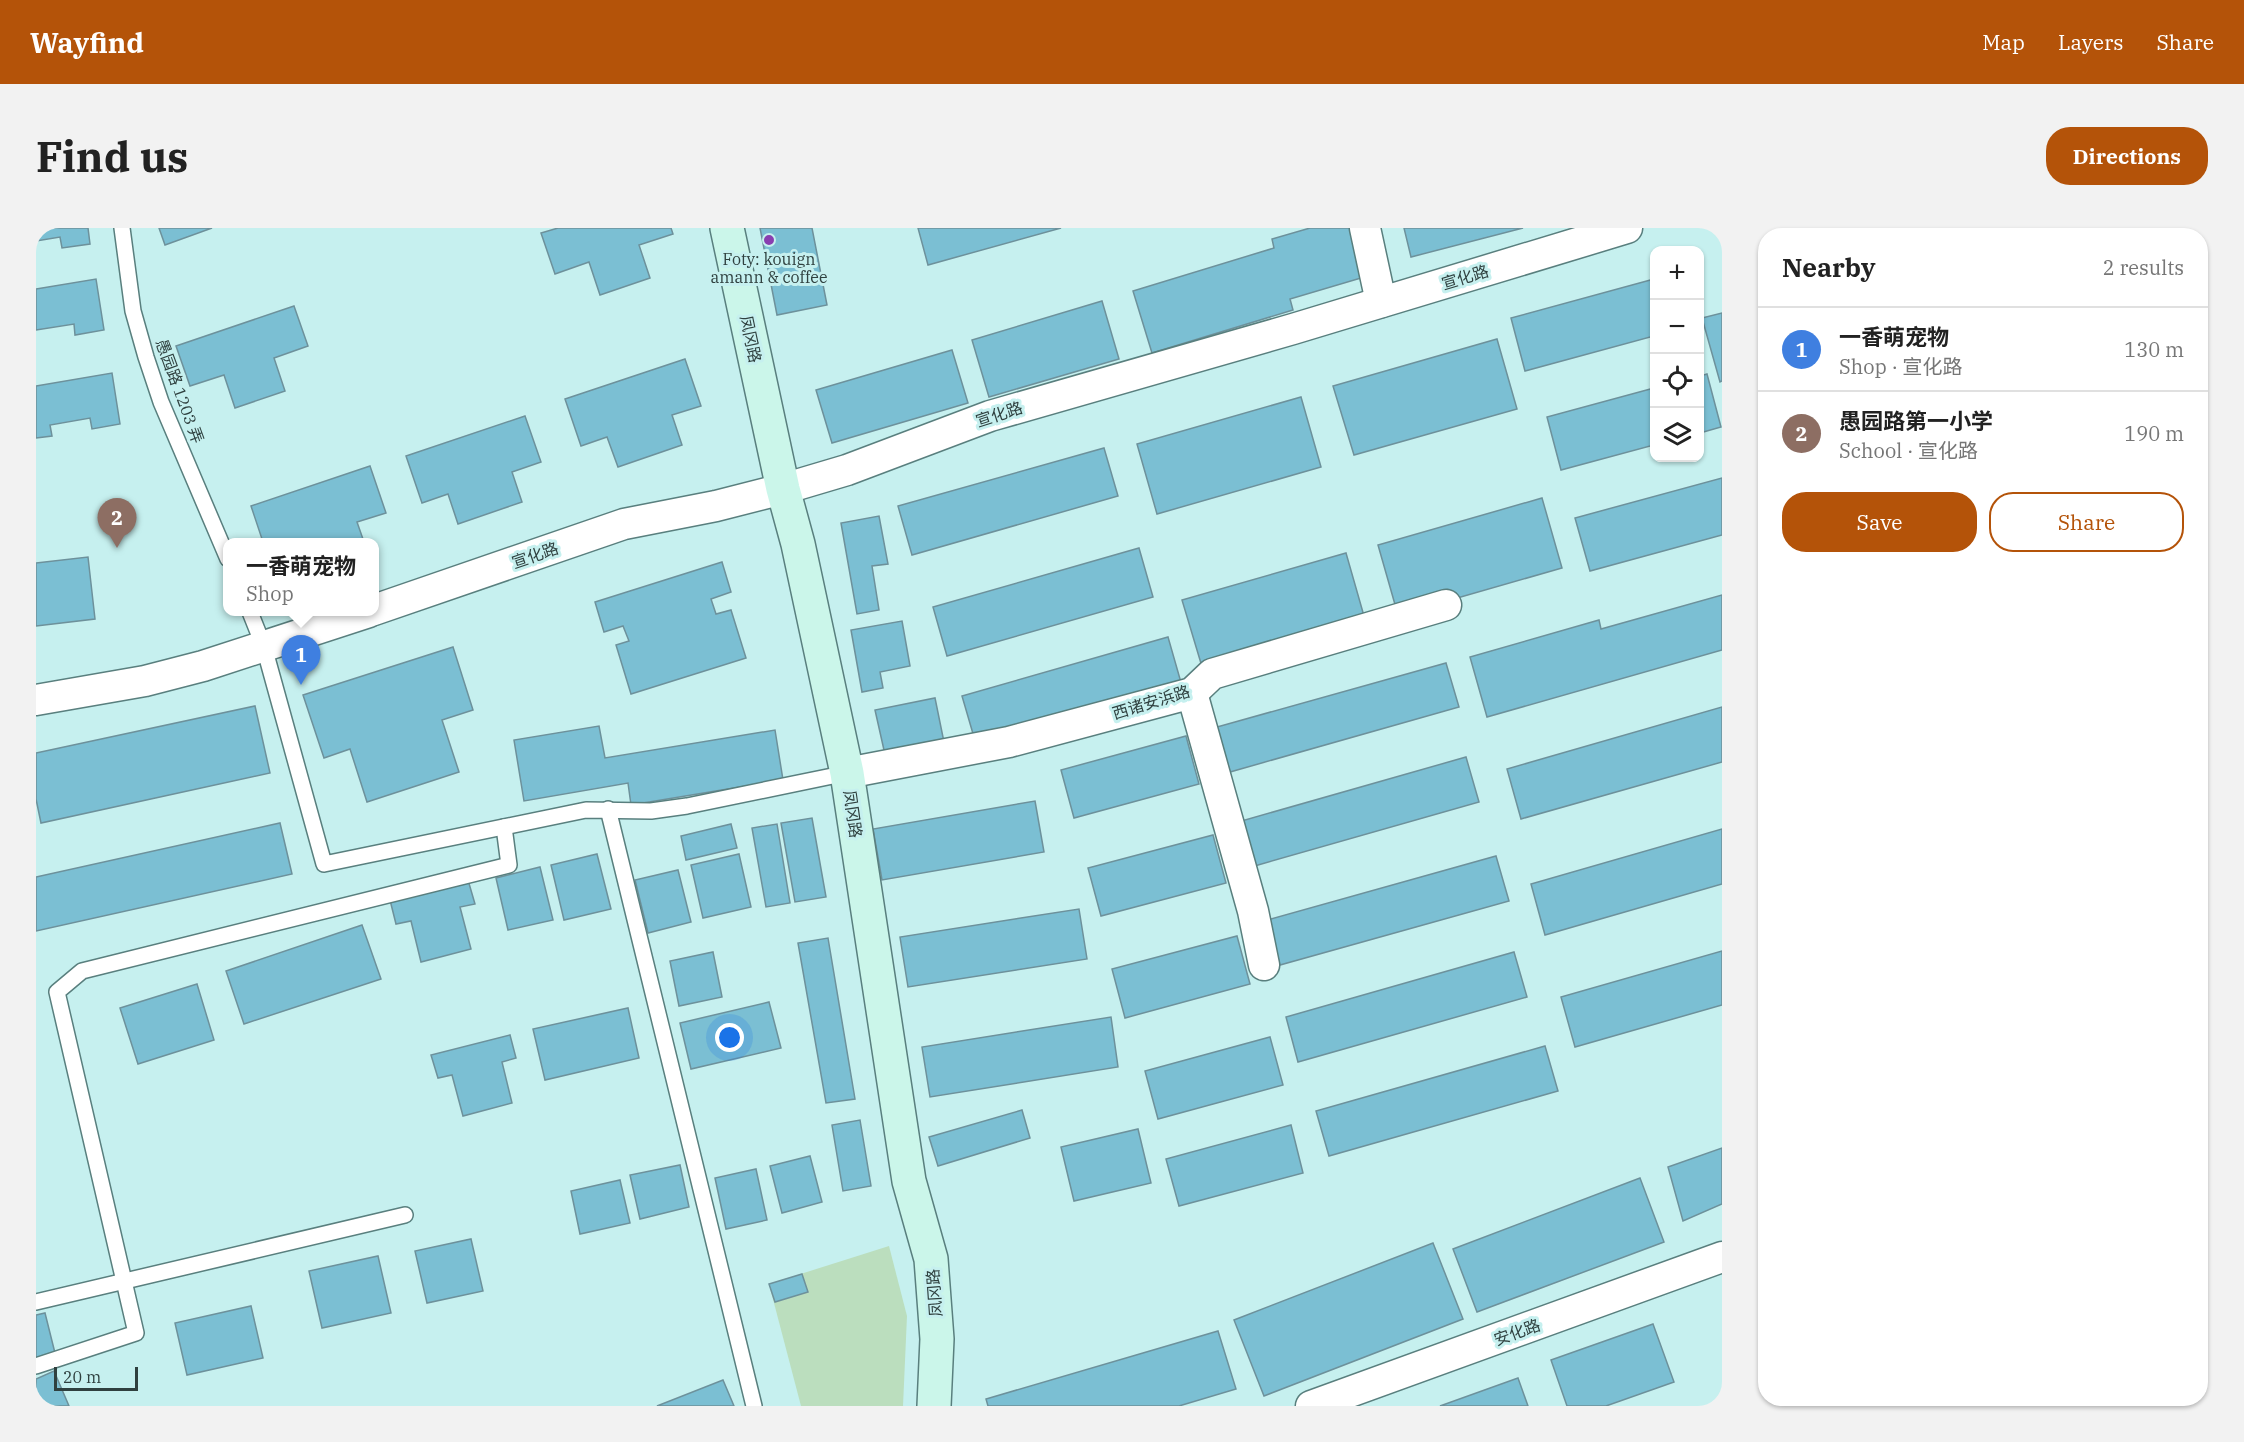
<!DOCTYPE html>
<html lang="en">
<head>
<meta charset="utf-8">
<style>
	:root { --surface:#fff; --page:#f2f2f2; --text:#222; --muted:#767676; --line:#e0e0e0; --accent:#b45309 }
	body { margin:0; font-family:"IBM Plex Serif","Noto Sans SC",serif; background:var(--page); color:var(--text) }
	.controls { position:absolute; right:18px; top:18px; display:grid; overflow:hidden; border-radius:12px; box-shadow:0 2px 4px #0004 }
	.controls button { width:54px; height:54px; display:grid; place-items:center; padding:0; border:0; border-bottom:2px solid var(--line); background:var(--surface); color:var(--text); font:30px sans-serif }
	.scale { position:absolute; left:18px; bottom:15px; width:84px; box-sizing:border-box; padding-left:6px; border:3px solid #2f403f; border-top:0; font-size:16px; line-height:21px; white-space:nowrap; color:#2f403f; -webkit-text-stroke:4px #c6f0ef; paint-order:stroke }
	.you { position:absolute; left:694px; top:810px; width:21px; height:21px; margin:-15px; border:4px solid #fff; border-radius:50%; background:#1a73e8; box-shadow:0 0 0 9px #1a73e833 }
	.badge { display:grid; place-items:center; width:39px; height:39px; border-radius:50%; background:var(--accent); color:#fff; font-size:20px; font-weight:700 }
	.pin { position:absolute; translate:-50% -50px; filter:drop-shadow(0 2px 3px #0008) }
	.pin::after { content:''; position:absolute; top:32px; width:21px; height:18px; background:inherit; clip-path:polygon(0 0,100% 0,50% 100%) }
	.popup { position:absolute; left:187px; top:310px; width:156px; height:78px; box-sizing:border-box; display:grid; place-content:center; border-radius:12px; background:var(--surface); filter:drop-shadow(0 2px 4px #0005); font-size:20px; white-space:nowrap; color:var(--muted) }
	.popup b { font-size:22px; color:var(--text) }
	.popup::after { content:''; position:absolute; left:50%; top:100%; margin-left:-12px; border:12px solid transparent; border-top-color:var(--surface) }
	.list { margin:0; padding:0; list-style:none }
	h2 { display:flex; justify-content:space-between; align-items:center; height:78px; margin:0; padding:0 24px; font-size:26px }
	h2 small { font-size:20px; font-weight:400; color:var(--muted) }
	.list li { display:grid; grid-template-columns:39px 1fr auto; gap:18px; align-items:center; box-sizing:border-box; height:84px; padding:0 24px; border-top:2px solid var(--line) }
	.list b { display:block; font-size:22px; white-space:nowrap }
	.list p { margin:0; font-size:20px; white-space:nowrap; color:var(--muted) }
	.list em { font-size:20px; font-style:normal; color:var(--muted) }
	.actions { display:flex; gap:12px; padding:18px 24px }
	.actions a { flex:1; padding:14px 0; border:2px solid var(--accent); border-radius:24px; text-align:center; font-size:21px; color:var(--accent) }
	.actions .main { background:var(--accent); color:#fff }
	.icon { flex:none; width:33px; height:33px; fill:none; stroke:currentColor; stroke-width:2; stroke-linecap:round; stroke-linejoin:round }
	.map { position:relative; flex:none; width:1686px; height:1178px; overflow:hidden; border-radius:24px }
	header { display:flex; align-items:center; gap:36px; box-sizing:border-box; height:84px; padding:0 30px; background:var(--accent); color:#fff }
	header strong { font-size:28px }
	nav { display:flex; gap:33px; margin-inline-start:auto; font-size:21px }
	.intro { display:flex; align-items:center; justify-content:space-between; box-sizing:border-box; height:144px; padding:0 36px }
	h1 { margin:0; font-size:42px }
	.button { padding:15px 27px; border-radius:24px; background:var(--accent); color:#fff; font-size:21px; font-weight:700 }
	main { display:flex; gap:36px; padding:0 36px }
	aside { flex:1; background:var(--surface); border-radius:24px; box-shadow:0 2px 4px #0004 }
	.map>svg:first-child { display:block }
	.green { fill:#bbdebe }
	.building { fill:#7bbfd3; stroke:#6d919b; stroke-width:1.5 }
	.lines { fill:none; stroke-linecap:round; stroke-linejoin:round }
	.lane-casing { stroke:#597f7e; stroke-width:18 }
	.street-casing { stroke:#597f7e; stroke-width:33 }
	.secondary-casing { stroke:#597f7e; stroke-width:36 }
	.lane { stroke:#fff; stroke-width:15 }
	.street { stroke:#fff; stroke-width:30 }
	.secondary { stroke:#cbf6ea; stroke-width:33 }
	.poi-dot { fill:#893eb0; stroke:#c6f0ef; stroke-width:2 }
	.labels { text-anchor:middle; stroke-width:6; stroke-linejoin:round; paint-order:stroke }
	.poi-label { font-size:16px; fill:#2f403f; stroke:#c6f0ef }
	.street-label { font-size:16px; fill:#2f403f; stroke:#c6f0ef }
</style>
</head>
<body>
<header>
<strong>Wayfind</strong>
<nav><a>Map</a><a>Layers</a><a>Share</a></nav>
</header>
<div class="intro"><h1>Find us</h1><a class="button">Directions</a></div>
<main>
<div class="map">
<svg width="1686" height="1178" viewBox="0 0 1686 1178">
	<rect width="100%" height="100%" fill="#c6f0ef"/>
	<polygon class="green" points="853,1018 871,1088 867,1178 765,1178 733,1056"/>
	<g class="building">
		<polygon points="0,0 52,0 54,16 26,20 24,9 0,13"/>
		<polygon points="123,0 176,0 129,17"/>
		<polygon points="522,0 635,0 637,6 603,17 614,50 564,67 553,34 519,46 505,5"/>
		<polygon points="724,0 776,0 791,77 741,87"/>
		<polygon points="882,0 1025,0 892,37"/>
		<polygon points="1274,0 1339,0 1352,42 1254,71 1257,82 1116,125 1097,63 1238,20 1236,11"/>
		<polygon points="1368,0 1487,0 1375,29"/>
		<polygon points="60,51 68,102 39,107 38,96 0,102 0,61"/>
		<polygon points="1618,51 1618,108 1489,143 1475,90"/>
		<polygon points="1066,73 1083,131 953,169 936,112"/>
		<polygon points="258,78 272,118 238,130 249,163 199,180 188,147 154,158 140,118"/>
		<polygon points="1686,85 1686,153 1684,154 1666,90"/>
		<polygon points="1461,111 1481,181 1318,227 1297,158"/>
		<polygon points="916,122 932,175 796,215 780,162"/>
		<polygon points="649,131 665,178 636,187 646,217 582,239 571,209 545,218 529,171"/>
		<polygon points="76,145 84,196 56,201 54,190 14,197 16,208 0,210 0,158"/>
		<polygon points="1671,146 1685,199 1664,205 1664,148"/>
		<polygon points="1618,160 1618,217 1525,242 1511,189"/>
		<polygon points="1265,169 1285,239 1121,286 1101,216"/>
		<polygon points="489,188 505,234 476,244 486,274 422,296 412,266 386,275 370,228"/>
		<polygon points="1068,220 1082,268 876,327 862,278"/>
		<polygon points="334,238 350,285 321,294 328,314 227,314 215,278"/>
		<polygon points="1686,250 1686,307 1554,343 1539,290"/>
		<polygon points="1506,270 1526,340 1362,387 1342,317"/>
		<polygon points="843,288 852,336 836,338 843,382 821,386 805,295"/>
		<polygon points="1103,320 1117,369 911,428 897,379"/>
		<polygon points="1310,325 1330,395 1167,442 1146,372"/>
		<polygon points="52,329 59,391 0,398 0,335"/>
		<polygon points="686,334 695,364 675,371 680,386 695,382 710,430 595,466 580,417 593,413 587,398 568,404 559,374"/>
		<polygon points="1686,367 1686,422 1451,489 1434,429 1563,392 1565,401"/>
		<polygon points="866,393 874,438 844,444 847,460 826,464 815,402"/>
		<polygon points="1132,409 1146,458 940,516 926,468"/>
		<polygon points="417,419 437,482 406,492 423,544 331,574 314,521 288,530 267,467"/>
		<polygon points="1410,435 1423,479 1194,544 1181,499"/>
		<polygon points="899,470 909,519 850,531 839,482"/>
		<polygon points="219,478 234,545 5,595 0,571 0,525"/>
		<polygon points="1686,479 1686,534 1485,591 1471,541"/>
		<polygon points="563,498 569,530 739,502 747,552 595,577 592,555 488,573 478,512"/>
		<polygon points="1150,508 1163,556 1038,590 1025,542"/>
		<polygon points="1430,529 1443,574 1215,639 1202,594"/>
		<polygon points="999,573 1008,624 846,652 837,601"/>
		<polygon points="776,590 790,669 759,674 745,595"/>
		<polygon points="244,595 256,646 0,703 0,649"/>
		<polygon points="695,596 701,620 650,632 645,608"/>
		<polygon points="741,596 754,675 730,679 716,600"/>
		<polygon points="1686,601 1686,656 1509,707 1495,656"/>
		<polygon points="1177,607 1190,655 1065,688 1052,640"/>
		<polygon points="561,626 575,681 528,692 515,637"/>
		<polygon points="703,626 715,679 667,690 655,637"/>
		<polygon points="1460,628 1473,673 1244,737 1231,692"/>
		<polygon points="504,639 517,692 472,702 460,650"/>
		<polygon points="642,642 655,694 612,705 599,652"/>
		<polygon points="432,652 439,676 424,679 435,721 385,734 375,693 360,696 354,672"/>
		<polygon points="1043,681 1051,731 872,759 864,709"/>
		<polygon points="326,697 345,751 208,796 190,743"/>
		<polygon points="1201,708 1214,756 1089,790 1076,741"/>
		<polygon points="792,710 819,871 790,875 762,715"/>
		<polygon points="1686,723 1686,777 1539,819 1525,769"/>
		<polygon points="677,724 686,769 643,778 634,733"/>
		<polygon points="1478,724 1491,769 1262,834 1250,789"/>
		<polygon points="161,756 178,812 102,836 84,780"/>
		<polygon points="733,774 745,820 655,841 644,795"/>
		<polygon points="592,780 603,830 509,852 497,801"/>
		<polygon points="1075,789 1082,839 894,869 886,819"/>
		<polygon points="474,807 480,830 466,834 476,875 427,888 416,847 402,850 395,827"/>
		<polygon points="1234,809 1247,857 1122,891 1109,843"/>
		<polygon points="1509,818 1522,863 1293,928 1280,883"/>
		<polygon points="986,882 994,910 902,938 893,909"/>
		<polygon points="824,892 835,958 807,963 796,897"/>
		<polygon points="1255,897 1267,945 1143,978 1130,931"/>
		<polygon points="1102,901 1115,955 1038,973 1025,919"/>
		<polygon points="1686,920 1686,976 1647,993 1632,939"/>
		<polygon points="774,928 786,974 746,985 734,938"/>
		<polygon points="644,937 653,979 604,991 594,947"/>
		<polygon points="720,941 731,992 690,1001 679,950"/>
		<polygon points="1604,950 1628,1014 1441,1084 1417,1021"/>
		<polygon points="584,952 594,995 544,1006 535,963"/>
		<polygon points="435,1011 447,1063 391,1075 379,1023"/>
		<polygon points="1397,1015 1427,1091 1228,1168 1198,1092"/>
		<polygon points="342,1028 355,1085 286,1100 273,1043"/>
		<polygon points="766,1046 772,1064 739,1074 733,1056"/>
		<polygon points="215,1078 227,1130 151,1147 139,1095"/>
		<polygon points="9,1085 20,1129 0,1135 0,1087"/>
		<polygon points="1617,1096 1638,1154 1570,1178 1531,1178 1515,1132"/>
		<polygon points="1182,1103 1200,1161 1143,1178 952,1178 950,1171"/>
		<polygon points="18,1143 33,1178 0,1178 0,1151"/>
		<polygon points="1482,1150 1492,1178 1404,1178"/>
		<polygon points="687,1152 698,1178 621,1178"/>
	</g>
	<g class="lines">
		<defs>
			<g id="lane">
				<polyline points="86,0 97,83 110,129 125,174 192,331"/>
				<polyline points="214,384 228,419 288,636 550,582 615,583 651,578 811,545"/>
				<polyline points="572,581 718,1178"/>
				<polyline points="0,1074 369,987"/>
				<polyline points="0,1138 100,1105 21,764 46,743 473,637 468,599"/>
			</g>
			<g id="street">
				<polyline points="1329,0 1345,74"/>
				<polyline points="338,382 588,296 680,278 747,261 811,242 954,188 1257,101 1591,0"/>
				<polyline points="1156,465 1217,683 1228,737"/>
				<polyline points="0,472 109,453 167,438 333,384"/>
				<polyline points="811,545 973,514 1156,465 1176,446 1410,377"/>
				<polyline points="1275,1178 1686,1029"/>
			</g>
			<polyline id="secondary" points="691,0 747,261 762,316 811,545 873,953 895,1031 901,1111 898,1178"/>
		</defs>
		<use href="#lane" class="lane-casing"/>
		<use href="#street" class="street-casing"/>
		<use href="#secondary" class="secondary-casing"/>
		<use href="#lane" class="lane"/>
		<use href="#street" class="street"/>
		<use href="#secondary" class="secondary"/>
	</g>
	<circle class="poi-dot" cx="733" cy="12" r="6"/>
	<g class="labels">
		<g class="poi-label">
			<text x="733" y="37">Foty: kouign<tspan x="733" dy="18">amann &amp; coffee</tspan></text>
		</g>
		<g class="street-label">
			<text transform="translate(1429 49) rotate(-17)" y="6">宣化路</text>
			<text transform="translate(715 111) rotate(78)" y="6">凤冈路</text>
			<text transform="translate(144 163) rotate(70)" y="6">愚园路 1203 弄</text>
			<text transform="translate(963 186) rotate(-18)" y="6">宣化路</text>
			<text transform="translate(499 327) rotate(-19)" y="6">宣化路</text>
			<text transform="translate(1115 474) rotate(-17)" y="6">西诸安浜路</text>
			<text transform="translate(817 586) rotate(82)" y="6">凤冈路</text>
			<text transform="translate(898 1065) rotate(-94)" y="6">凤冈路</text>
			<text transform="translate(1481 1104) rotate(-20)" y="6">安化路</text>
		</g>
	</g>
</svg>
<div class="controls">
<button>+</button>
<button>−</button>
<button><svg class="icon" aria-label="locate" viewBox="0 0 24 24"><circle cx="12" cy="12" r="6"/><path d="M12 2v4M12 18v4M2 12h4M18 12h4"/></svg></button>
<button><svg class="icon" aria-label="layers" viewBox="0 0 24 24"><path d="M12 4l9 5-9 5-9-5zM3 14l9 5 9-5"/></svg></button>
</div>
<div class="scale">20 m</div>
<div class="you"></div>
<div class="pin badge" style="left:265px;top:457px;background:#3f7fe0">1</div>
<div class="popup"><b>一香萌宠物</b>Shop</div>
<div class="pin badge" style="left:81px;top:320px;background:#8d6e63">2</div>
</div>
<aside>
<h2>Nearby<small>2 results</small></h2>
<ul class="list">
<li><span class="badge" style="background:#3f7fe0">1</span><div><b>一香萌宠物</b><p>Shop · 宣化路</p></div><em>130 m</em></li>
<li><span class="badge" style="background:#8d6e63">2</span><div><b>愚园路第一小学</b><p>School · 宣化路</p></div><em>190 m</em></li>
</ul>
<div class="actions"><a class="main">Save</a><a>Share</a></div>
</aside>
</main>
</body>
</html>
